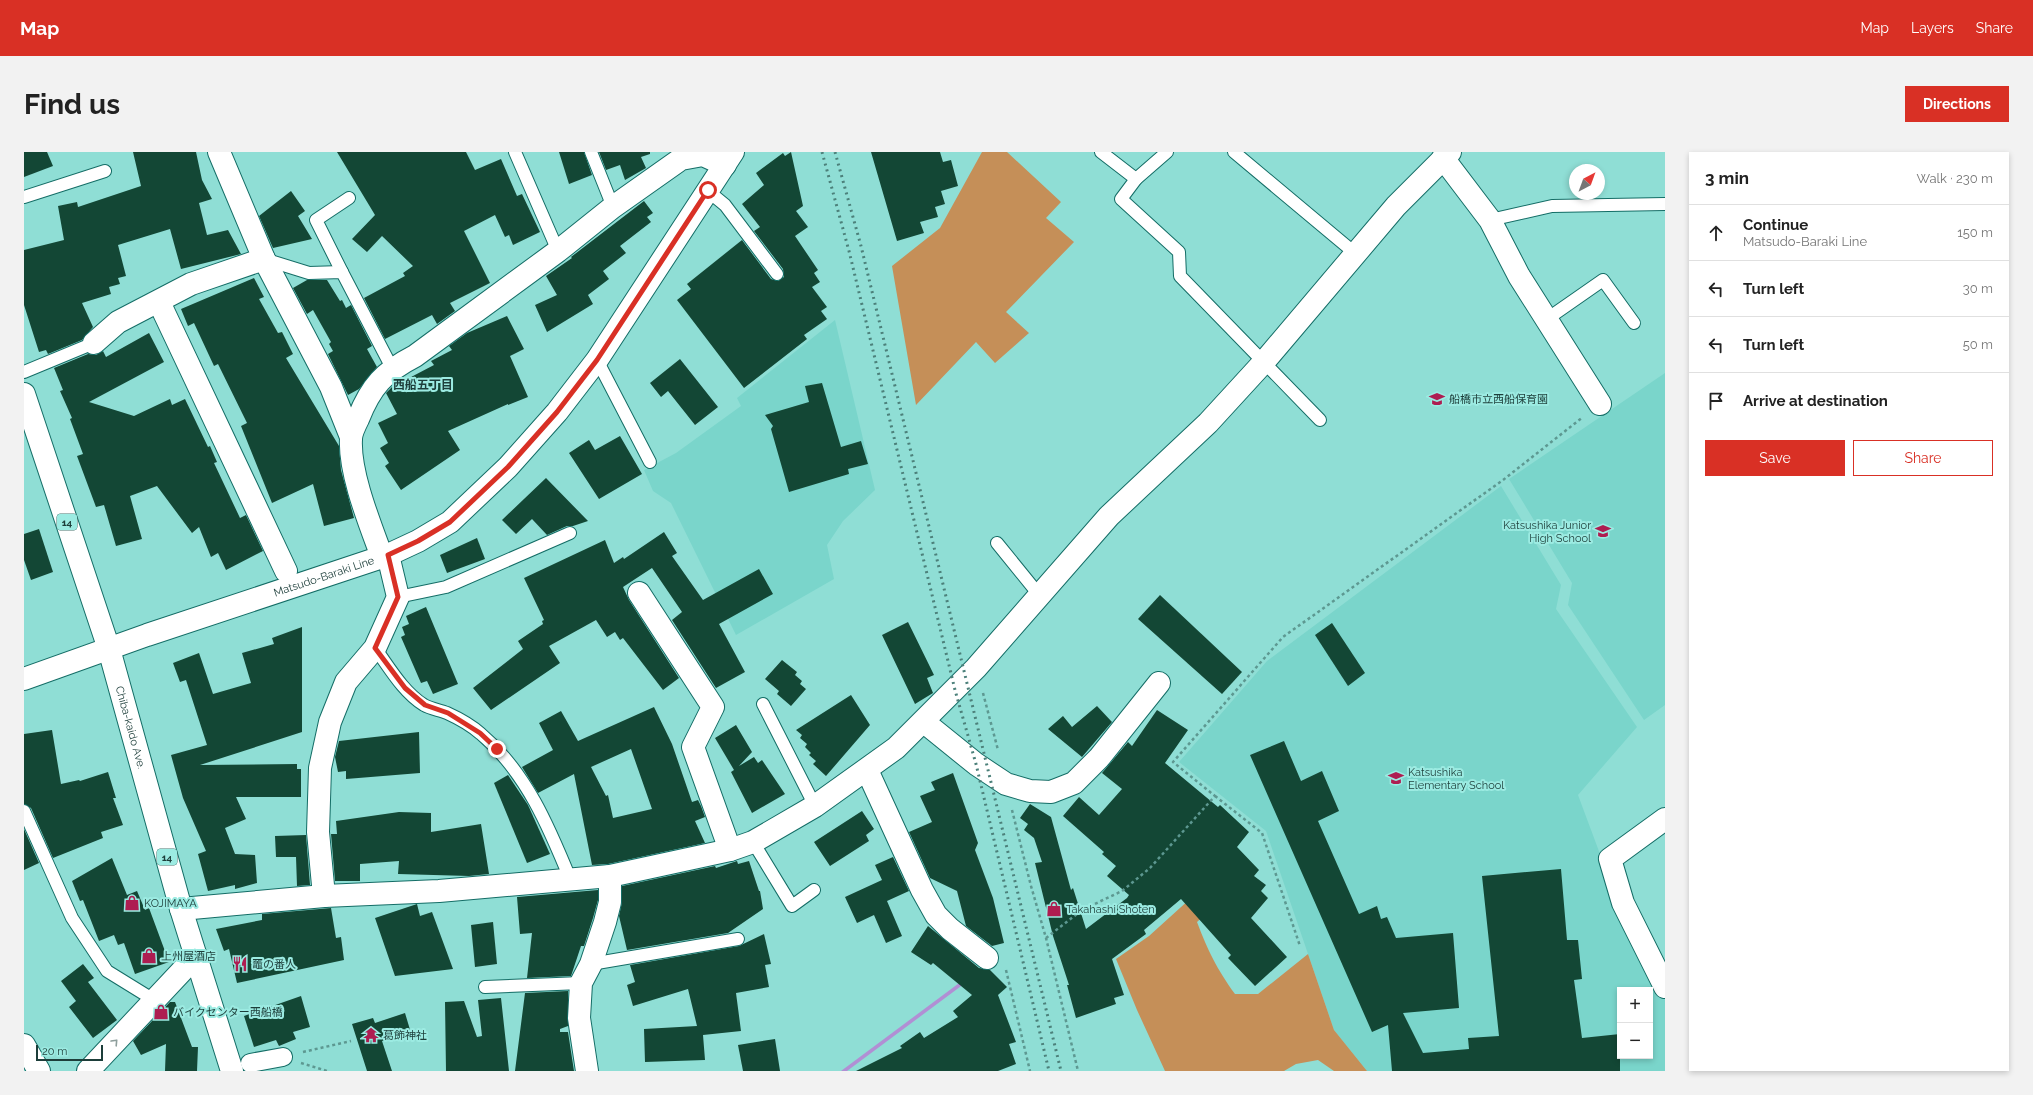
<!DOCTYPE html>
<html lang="en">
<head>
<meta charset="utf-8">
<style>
	:root { --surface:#fff; --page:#f2f2f2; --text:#222; --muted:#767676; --line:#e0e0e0; --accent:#d93025 }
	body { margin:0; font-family:Raleway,"Noto Sans JP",sans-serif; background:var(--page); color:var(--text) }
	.controls { position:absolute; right:12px; bottom:12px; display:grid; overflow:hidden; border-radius:0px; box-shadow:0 2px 6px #0003 }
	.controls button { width:36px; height:36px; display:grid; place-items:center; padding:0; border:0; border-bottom:1px solid var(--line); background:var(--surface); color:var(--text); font:20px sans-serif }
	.compass { position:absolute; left:1545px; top:12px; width:36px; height:36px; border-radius:50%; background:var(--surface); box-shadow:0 2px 6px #0003; rotate:41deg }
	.scale { position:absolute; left:12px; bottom:10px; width:67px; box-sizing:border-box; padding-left:4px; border:2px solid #1d3e3a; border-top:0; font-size:11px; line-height:14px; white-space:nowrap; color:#1d3e3a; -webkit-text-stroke:3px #9cebe2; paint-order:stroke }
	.stop { position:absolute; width:12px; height:12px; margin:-9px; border:3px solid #d93025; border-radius:50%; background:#fff }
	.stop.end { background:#d93025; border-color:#fff; box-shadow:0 1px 4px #0008 }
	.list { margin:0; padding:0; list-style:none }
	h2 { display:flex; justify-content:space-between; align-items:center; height:52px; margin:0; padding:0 16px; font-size:17px }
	h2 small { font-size:13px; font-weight:400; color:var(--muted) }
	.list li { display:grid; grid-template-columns:26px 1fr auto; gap:12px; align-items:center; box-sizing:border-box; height:56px; padding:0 16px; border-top:1px solid var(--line) }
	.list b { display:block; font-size:15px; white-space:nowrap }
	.list p { margin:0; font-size:13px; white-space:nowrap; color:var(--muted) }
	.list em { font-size:13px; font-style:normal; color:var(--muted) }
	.actions { display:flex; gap:8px; padding:12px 16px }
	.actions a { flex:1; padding:9px 0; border:1px solid var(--accent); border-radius:0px; text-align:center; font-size:14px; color:var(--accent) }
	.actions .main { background:var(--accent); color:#fff }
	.icon { flex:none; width:22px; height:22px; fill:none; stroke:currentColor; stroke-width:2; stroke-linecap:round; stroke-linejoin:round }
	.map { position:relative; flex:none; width:1641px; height:919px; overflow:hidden; border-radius:0px }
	header { display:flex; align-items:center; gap:24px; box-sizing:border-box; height:56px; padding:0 20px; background:var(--accent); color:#fff }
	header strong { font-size:19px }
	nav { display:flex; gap:22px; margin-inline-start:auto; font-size:14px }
	.intro { display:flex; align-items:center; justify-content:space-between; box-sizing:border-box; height:96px; padding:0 24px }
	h1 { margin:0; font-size:28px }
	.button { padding:10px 18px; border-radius:0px; background:var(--accent); color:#fff; font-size:14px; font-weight:700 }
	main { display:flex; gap:24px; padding:0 24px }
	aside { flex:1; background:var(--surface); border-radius:0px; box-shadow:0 2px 6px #0003 }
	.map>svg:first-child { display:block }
	.built { fill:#7ad5cb; fill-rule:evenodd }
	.green { fill:#c58f58 }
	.water { fill:#b18fd4 }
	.building { fill:#134735; fill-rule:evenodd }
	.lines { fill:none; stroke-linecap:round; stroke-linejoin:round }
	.service-casing { stroke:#146d66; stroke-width:14 }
	.pedestrian-casing { stroke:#146d66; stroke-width:20 }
	.minor-casing { stroke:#146d66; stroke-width:24 }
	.secondary-casing { stroke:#146d66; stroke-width:24 }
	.trunk-casing { stroke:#146d66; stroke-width:24 }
	.path { stroke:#5d9891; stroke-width:2.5; stroke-dasharray:3 3; stroke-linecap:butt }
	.service { stroke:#fff; stroke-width:12 }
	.pedestrian { stroke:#fff; stroke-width:18 }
	.minor { stroke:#fff; stroke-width:22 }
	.secondary { stroke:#fff; stroke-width:22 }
	.trunk { stroke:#fff; stroke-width:22 }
	.rail { stroke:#4c807a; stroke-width:3; stroke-dasharray:2 4; stroke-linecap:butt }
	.oneway { stroke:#8e9e9c }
	.route { stroke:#d93025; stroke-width:5 }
	.labels { text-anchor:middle; stroke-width:4; stroke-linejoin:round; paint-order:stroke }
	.shield { fill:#9cebe2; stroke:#43726c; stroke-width:1 }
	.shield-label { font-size:10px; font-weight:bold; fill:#1d3e3a }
	.poi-label { font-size:11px; fill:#1d3e3a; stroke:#9cebe2; text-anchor:start }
	.street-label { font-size:11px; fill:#1d3e3a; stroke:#9cebe2 }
	.neighbourhood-label { font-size:12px; font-weight:bold; fill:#1d3e3a; stroke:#9cebe2 }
</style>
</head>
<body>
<header>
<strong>Map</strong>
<nav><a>Map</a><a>Layers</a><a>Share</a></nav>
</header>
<div class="intro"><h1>Find us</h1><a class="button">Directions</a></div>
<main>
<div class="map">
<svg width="1641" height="919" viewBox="0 0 1641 919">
	<rect width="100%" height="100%" fill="#8fded5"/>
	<g class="built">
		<polygon points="811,168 851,338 819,369 803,393 810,427 712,483 647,351 629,339 620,318 652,301 717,254 713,246"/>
		<polygon points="1641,221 1641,553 1620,568 1544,453 1548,431 1485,327"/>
		<path d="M1477,334l60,99 -5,24 81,118 -59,68 41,110 46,93v73h-298l-33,-41 -68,-199 -87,-69 88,-101zM1596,838h30v66h-30z"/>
	</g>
	<g class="green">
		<polygon points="958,0 983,0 1037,50 1022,66 1050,90 982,160 1005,181 971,211 952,190 892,253 868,114 916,76"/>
		<path d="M1188,727l17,13 -32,30c11,29 20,47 38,72h23l50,-40 26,76 33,41h-33l-16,-11 -22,4 -12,7h-119l-28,-61 -21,-51 33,-23z"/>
	</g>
	<polygon class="water" points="954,817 956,820 823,919 817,919"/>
	<g class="building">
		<polygon points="0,0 23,0 29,14 0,25"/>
		<polygon points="109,0 172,0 178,28 188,47 175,51 183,83 204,78 217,102 157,117 146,77 94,93 102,124 94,126 96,132 85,135 87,142 58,151 69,175 58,188 24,202 22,198 15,200 0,153 0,98 40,88 34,54 53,50 54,55 117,34"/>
		<polygon points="313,0 442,0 451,18 477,7 493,44 498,42 516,80 489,93 485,83 481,85 471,63 440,79 466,131 426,151 431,159 413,172 408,163 361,187 340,146 381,124 379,121 389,114 358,84 343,100 328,87 351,63"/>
		<polygon points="535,0 560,0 568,23 545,32"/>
		<polygon points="575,0 626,0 626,2 617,5 622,16 601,28 596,13 582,18"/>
		<polygon points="767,0 779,54 772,59 784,75 771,84 794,118 790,121 796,130 788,135 803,155 797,159 803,167 780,183 783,187 720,236 653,148 667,137 663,132 718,88 747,127 754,129 760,125 759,117 730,79 736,75 718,52 740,33 732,21 759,1 761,4"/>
		<polygon points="847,0 916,0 919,10 927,8 934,34 917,39 921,52 911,55 914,65 896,70 900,81 873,89"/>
		<polygon points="267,39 281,59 274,64 288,87 249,96 235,64"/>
		<polygon points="620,49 629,61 623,65 627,70 596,94 602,101 579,119 585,127 564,143 569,152 523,180 511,153 533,143 522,124 548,106 547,105"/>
		<polygon points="230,126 240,145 235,147 254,181 258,180 269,202 262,206 315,294 317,318 330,366 300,374 289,332 248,351 217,274 223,271 194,212 190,214 170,171 164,174 157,157"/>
		<polygon points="283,128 303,128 316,149 318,148 322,156 327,153 348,194 343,197 353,215 335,237 324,243 304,202 309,199 305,192 307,190 289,158 283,162 269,136"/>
		<polygon points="483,164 500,197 486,204 504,245 484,253 484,252 424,279 436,298 377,338 361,314 365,311 356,296 364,291 354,271 373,262 362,241 368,235 410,213 407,209 428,198 425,194 443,181"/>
		<polygon points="125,181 140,210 65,250 110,264 146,247 148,253 161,247 184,295 186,294 193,310 190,311 216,366 222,363 239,399 202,418 194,401 187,405 175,375 168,381 133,334 106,344 118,387 92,394 80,353 72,355 53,304 59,302 46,267 48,266 36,239 39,238 30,216 64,202 72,203 79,199 82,205"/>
		<polygon points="656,207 694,255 671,273 644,239 637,245 626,231"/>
		<polygon points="798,231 817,295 837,289 844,312 824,317 825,322 765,340 747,277 749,274 741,263 785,250 781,234"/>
		<polygon points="596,284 618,322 575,347 545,301 565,288 571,298"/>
		<polygon points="522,326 564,369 549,374 543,374 523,383 508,367 492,382 478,368"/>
		<polygon points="15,377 29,420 7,428 0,408 0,382"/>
		<polygon points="640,380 653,401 648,404 679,448 735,417 749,442 695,472 721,520 692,536 648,468 658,460 628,416 599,435 605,448 655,526 639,538 599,486 596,488 591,480 583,485 572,468 525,494 536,511 467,558 449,536 499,497 494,489 519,472 518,469 520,468 500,426 581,388 590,411 599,405 600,407"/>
		<polygon points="453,386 461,407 423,421 416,403"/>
		<polygon points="1136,443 1218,520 1198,542 1114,467"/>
		<polygon points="402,455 434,532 409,542 403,529 397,531 377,485 381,483 378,475 385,472 382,464"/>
		<polygon points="884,470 910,523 903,526 909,541 891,552 858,483"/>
		<polygon points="1308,471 1341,521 1324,534 1291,483"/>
		<polygon points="278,475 278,580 176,613 273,612 273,617 277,617 277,645 212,645 222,667 201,676 211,702 231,703 233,731 211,737 211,733 184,739 174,702 182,699 159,646 147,603 183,593 162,528 156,530 149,511 175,501 189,542 227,531 218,501 250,492 248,486"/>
		<polygon points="758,508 773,520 771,523 778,529 776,532 782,537 767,554 753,542 755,539 741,527"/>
		<polygon points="827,543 846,573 802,624 789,612 792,609 785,603 787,601 781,595 783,592 776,586 778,583 772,578"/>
		<polygon points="1073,554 1088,570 1058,605 1024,577 1039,564 1048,575"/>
		<path d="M630,555l18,37 20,58 6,-2 3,6 4,11 -10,4 10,22 -97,21 -16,1 -18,-91 -36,19 -16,-26 31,-17 -14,-27 22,-12 17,30zM607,597l21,60 -39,9 -5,-23 -2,1 -15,-29z"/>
		<polygon points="1133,558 1164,578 1141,611 1194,655 1196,653 1225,680 1213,695 1235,718 1230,724 1242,733 1237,739 1244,746 1227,766 1263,805 1231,834 1204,806 1207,803 1157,747 1120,778 1122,782 1088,807 1100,843 1090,846 1092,852 1052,866 1043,833 1045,833 1029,784 1011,711 1018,710 1010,686 1000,678 1004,672 996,666 1006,652 1027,665 1047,738 1049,736 1062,777 1103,746 1105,743 1083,724 1092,714 1078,702 1080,700 1039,664 1055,645 1075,663 1098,637 1078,621 1104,590 1108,594"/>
		<polygon points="712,573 728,600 715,614 730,605 734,611 738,608 761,642 728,661 707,620 710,618 691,586"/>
		<polygon points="28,578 37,632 55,628 56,629 84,620 92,646 89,646 99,673 77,680 79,686 29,706 7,656 0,652 0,582"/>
		<polygon points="395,580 396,621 322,627 322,619 314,620 311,605 315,589"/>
		<polygon points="1260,589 1277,629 1298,619 1315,659 1294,669 1335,762 1353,754 1357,767 1363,765 1372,786 1429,781 1435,856 1379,861 1399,901 1445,897 1444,886 1475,884 1458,724 1537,717 1543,788 1554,788 1558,827 1550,828 1558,886 1596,882 1596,919 1368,919 1364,873 1348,880 1226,603"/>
		<polygon points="929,621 954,691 951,698 969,746 980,791 968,794 942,774 933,739 906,726 885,680 908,670 896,644 911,638 907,630"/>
		<polygon points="484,623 504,653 526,702 503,711 470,631"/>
		<polygon points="838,659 850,677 842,683 845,689 806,714 790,690"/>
		<polygon points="375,660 407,661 407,680 457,672 465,722 445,724 374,722 375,709 336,712 336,729 311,729 307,682 313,682 312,669"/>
		<polygon points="0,677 15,711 0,718"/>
		<polygon points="282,683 286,733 273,734 272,705 252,705 251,684"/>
		<polygon points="869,705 885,739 863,749 878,784 862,791 850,763 833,771 821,745 858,728 851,713"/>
		<polygon points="88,706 103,743 113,739 121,758 125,756 145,810 111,822 100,791 94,793 90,783 75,789 59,748 56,749 48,729"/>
		<polygon points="713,709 714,712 725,709 735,739 736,739 739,757 704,781 603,798 595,764 598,750 598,734 691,714 692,716"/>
		<polygon points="574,738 574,748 569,766 560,794 557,794 547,824 503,826 508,781 496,782 493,745"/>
		<polygon points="393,752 396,764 408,760 429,817 371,824 351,766"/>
		<polygon points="307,756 312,786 317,785 320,808 213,831 205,797 200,799 192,777 238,768 238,762"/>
		<polygon points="469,770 473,812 451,815 447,773"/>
		<polygon points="904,774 955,816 966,818 983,835 974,843 992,890 985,892 992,912 974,919 832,919 878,896 876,894 896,880 900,886 934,865 929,859 948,843 909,811 907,813 887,800"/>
		<polygon points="740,782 747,812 741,813 745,835 712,841 717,879 679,883 681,908 621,910 620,877 673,874 664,837 609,854 603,833 611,830 606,813 715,794"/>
		<polygon points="59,812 70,826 64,830 93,868 69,886 45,855 52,849 37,829"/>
		<polygon points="544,839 544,874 536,877 536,880 544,880 550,919 491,919 501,841"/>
		<polygon points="277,844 286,875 269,880 272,887 255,894 252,888 230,895 220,864"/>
		<polygon points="477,846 485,919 422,919 421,850 440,849 453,885 458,884 454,848"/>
		<polygon points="146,850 151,850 168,895 174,895 173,919 141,919 142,892 117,903 109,889"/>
		<polygon points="381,861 387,881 358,889 368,919 343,919 328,872 349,866 351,871"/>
		<polygon points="751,887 756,919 719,919 714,893"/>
	</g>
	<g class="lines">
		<defs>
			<g id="service">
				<polyline points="491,0 534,99"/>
				<polyline points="567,0 589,55"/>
				<polyline points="1077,0 1112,27"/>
				<polyline points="1143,0 1112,27 1097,47 1155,100 1156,124 1296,268"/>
				<polyline points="1210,0 1332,102"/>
				<polyline points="684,39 701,53 753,122"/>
				<polyline points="0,45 81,19"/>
				<polyline points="1466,68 1528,54 1641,52"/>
				<polyline points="240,107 285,121 318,120 368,216"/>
				<polyline points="318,120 292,68 325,46"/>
				<polyline points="1523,167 1579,128 1610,171"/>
				<polyline points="573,208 626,310"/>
				<polyline points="0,220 70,191"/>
				<polyline points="973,391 1016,444"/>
				<polyline points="374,445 422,435 546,381"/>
				<path d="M351,496c14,19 28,44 49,57 7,4 16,5 23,8 11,5 25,13 34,21 45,38 68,93 90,147"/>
				<polyline points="739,552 791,654"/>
				<polyline points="0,659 48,766 83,819 130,848"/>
				<polyline points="729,690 768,754 790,738"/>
				<polyline points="567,812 714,787"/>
				<polyline points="461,835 557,831"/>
			</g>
			<polyline id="pedestrian" points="226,911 259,905"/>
			<g id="minor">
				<polyline points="195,0 240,107 307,235 327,285"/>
				<polyline points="1419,6 1466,68 1495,124 1576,252"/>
				<polyline points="135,150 262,419"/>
				<polyline points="70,191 94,170 167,132 240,107"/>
				<path d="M358,405c-12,-33 -33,-84 -31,-118 0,-6 4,-14 7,-20 13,-33 26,-47 57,-63l143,-105 55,-44 68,-48 22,-4 22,10"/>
				<polyline points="615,441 689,555 669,595 706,698"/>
				<polyline points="900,570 952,612 982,632 1006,639 1027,640 1050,631 1075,606 1135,531"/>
				<polyline points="843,618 898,738 912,763 926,777 963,806"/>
				<polyline points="1641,667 1586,707 1599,751 1641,835"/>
				<polyline points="300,744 294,680 296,616 306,570 322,530 351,496 374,445 364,403"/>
				<polyline points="157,757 300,744 415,739 586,724 706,698 729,690 791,654 872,596 952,516 1085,364 1184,271 1239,211 1372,54 1426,0"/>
				<polyline points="0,893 15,919"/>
				<polyline points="64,919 172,804"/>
				<polyline points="563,919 555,866 557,831 567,812 581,770 586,750 586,724"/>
			</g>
			<g id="secondary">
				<path id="s1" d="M0,527l123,-44 241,-80 30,-14 32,-19 58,-55 49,-55 40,-52 136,-208"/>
			</g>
			<g id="trunk">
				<path id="s2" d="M0,242l85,255 72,260 51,162"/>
			</g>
		</defs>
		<use href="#service" class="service-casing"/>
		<use href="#pedestrian" class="pedestrian-casing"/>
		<use href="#minor" class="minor-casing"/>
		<use href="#secondary" class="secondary-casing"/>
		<use href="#trunk" class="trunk-casing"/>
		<g class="path">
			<polyline points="959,541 974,598"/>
			<polyline points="1191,644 1238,681 1276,794"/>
			<polyline points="988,658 1007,734 1022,786 1054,919"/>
			<polyline points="1022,786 1058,758 1098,739 1126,716 1191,644 1149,610 1259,485 1479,328 1559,265"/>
			<polyline points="982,818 1006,919"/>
			<polyline points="279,900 327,889"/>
			<polyline points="277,911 303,919"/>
		</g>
		<use href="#service" class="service"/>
		<use href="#pedestrian" class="pedestrian"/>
		<use href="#minor" class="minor"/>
		<use href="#secondary" class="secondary"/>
		<use href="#trunk" class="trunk"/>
		<g class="rail">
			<polyline points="798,0 825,99 931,538 952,612 1025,919"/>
			<polyline points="811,0 837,94 1037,919"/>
		</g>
	</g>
	<defs><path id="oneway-chevron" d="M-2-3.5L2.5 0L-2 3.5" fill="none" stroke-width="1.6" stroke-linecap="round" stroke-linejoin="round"/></defs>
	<use class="oneway" href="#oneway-chevron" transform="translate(91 890) rotate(-47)"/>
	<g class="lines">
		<polyline class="route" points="473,597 456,581 424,561 401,553 381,536 351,496 374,445 364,403 394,389 426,370 484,315 533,260 573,208 684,38"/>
	</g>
	<defs>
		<symbol id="school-bare" viewBox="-9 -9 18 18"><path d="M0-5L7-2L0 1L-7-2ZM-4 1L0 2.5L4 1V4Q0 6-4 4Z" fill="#ae1d51" stroke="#9cebe2" stroke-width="2.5" paint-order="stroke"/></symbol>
		<symbol id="shop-bare" viewBox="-9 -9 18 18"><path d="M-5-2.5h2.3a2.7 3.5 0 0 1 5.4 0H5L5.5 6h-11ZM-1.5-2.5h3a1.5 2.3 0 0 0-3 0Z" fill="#ae1d51" stroke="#9cebe2" stroke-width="2.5" paint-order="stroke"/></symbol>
		<symbol id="restaurant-bare" viewBox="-9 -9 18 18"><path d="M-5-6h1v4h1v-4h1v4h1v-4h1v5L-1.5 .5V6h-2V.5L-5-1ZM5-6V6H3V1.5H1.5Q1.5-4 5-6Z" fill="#ae1d51" stroke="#9cebe2" stroke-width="2.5" paint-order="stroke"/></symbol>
		<symbol id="temple-bare" viewBox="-9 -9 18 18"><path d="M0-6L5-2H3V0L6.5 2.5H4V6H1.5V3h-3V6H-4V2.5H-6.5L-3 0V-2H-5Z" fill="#ae1d51" stroke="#9cebe2" stroke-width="2.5" paint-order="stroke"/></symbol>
	</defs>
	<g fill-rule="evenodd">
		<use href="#school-bare" x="1402" y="236" width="22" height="22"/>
		<use href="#school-bare" x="1568" y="368" width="22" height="22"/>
		<use href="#school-bare" x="1361" y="615" width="22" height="22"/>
		<use href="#shop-bare" x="97" y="740" width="22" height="22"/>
		<use href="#shop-bare" x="1019" y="746" width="22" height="22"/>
		<use href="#shop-bare" x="114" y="793" width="22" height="22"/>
		<use href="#restaurant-bare" x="205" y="801" width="22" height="22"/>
		<use href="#shop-bare" x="126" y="849" width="22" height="22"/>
		<use href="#temple-bare" x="336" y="872" width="22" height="22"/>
	</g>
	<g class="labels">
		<g class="shield">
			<rect x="33" y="362" width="20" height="16" rx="3"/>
			<rect x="133" y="697" width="20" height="16" rx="3"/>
		</g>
		<g class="shield-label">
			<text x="43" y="374">14</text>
			<text x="143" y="709">14</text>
		</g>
		<g class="poi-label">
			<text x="1425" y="251">船橋市立西船保育園</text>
			<text x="1567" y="377" text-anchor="end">Katsushika Junior<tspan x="1567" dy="13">High School</tspan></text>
			<text x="1384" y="624">Katsushika<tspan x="1384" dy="13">Elementary School</tspan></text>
			<text x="120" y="755">KOJIMAYA</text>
			<text x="1042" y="761">Takahashi Shoten</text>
			<text x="137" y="808">上州屋酒店</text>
			<text x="228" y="816">竈の番人</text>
			<text x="149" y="864">バイクセンター西船橋</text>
			<text x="359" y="887">葛飾神社</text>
		</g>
		<g class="street-label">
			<text dy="4" stroke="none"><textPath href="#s1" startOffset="317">Matsudo-Baraki Line</textPath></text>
			<text dy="4" stroke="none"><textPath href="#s2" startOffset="350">Chiba-kaido Ave.</textPath></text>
		</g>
		<g class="neighbourhood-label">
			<text x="399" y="237">西船五丁目</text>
		</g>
	</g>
</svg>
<div class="controls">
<button>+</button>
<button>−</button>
</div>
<svg class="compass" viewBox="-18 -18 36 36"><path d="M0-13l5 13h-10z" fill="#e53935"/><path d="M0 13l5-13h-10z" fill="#767676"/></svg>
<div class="scale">20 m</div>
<div class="stop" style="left:684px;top:38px"></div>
<div class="stop end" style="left:473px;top:597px"></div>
</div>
<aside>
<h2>3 min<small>Walk · 230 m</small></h2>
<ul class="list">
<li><svg class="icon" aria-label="ahead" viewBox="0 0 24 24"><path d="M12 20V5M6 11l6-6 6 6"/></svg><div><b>Continue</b><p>Matsudo-Baraki Line</p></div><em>150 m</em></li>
<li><svg class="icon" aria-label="left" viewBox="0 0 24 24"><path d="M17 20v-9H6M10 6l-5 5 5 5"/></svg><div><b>Turn left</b></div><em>30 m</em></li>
<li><svg class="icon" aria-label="left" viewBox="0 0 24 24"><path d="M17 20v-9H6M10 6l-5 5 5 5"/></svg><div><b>Turn left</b></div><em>50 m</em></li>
<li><svg class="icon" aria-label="arrive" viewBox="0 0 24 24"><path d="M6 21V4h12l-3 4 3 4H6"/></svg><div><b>Arrive at destination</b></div></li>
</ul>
<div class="actions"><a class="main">Save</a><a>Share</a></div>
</aside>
</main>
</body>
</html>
